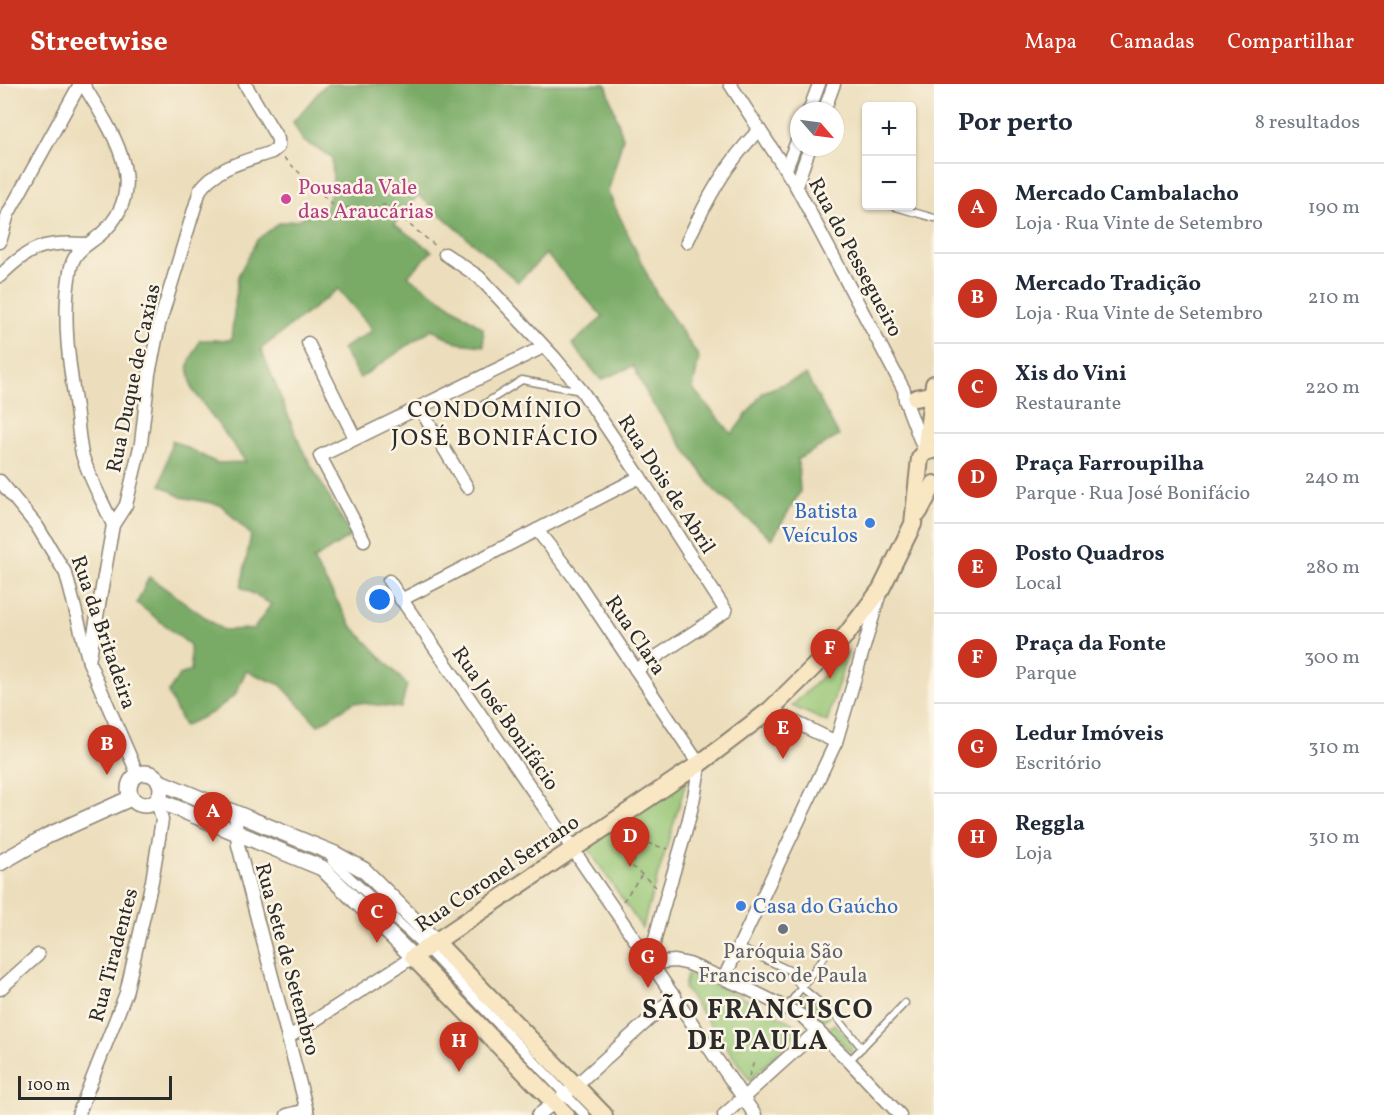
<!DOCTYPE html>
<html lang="pt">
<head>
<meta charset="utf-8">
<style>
	:root { --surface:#fff; --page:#f6f6f7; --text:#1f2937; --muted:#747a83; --line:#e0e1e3; --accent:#c8321e }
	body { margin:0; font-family:Vollkorn,serif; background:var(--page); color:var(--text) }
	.controls { position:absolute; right:18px; top:18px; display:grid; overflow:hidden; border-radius:6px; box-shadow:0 2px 4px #0004 }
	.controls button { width:54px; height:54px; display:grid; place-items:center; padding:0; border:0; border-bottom:2px solid var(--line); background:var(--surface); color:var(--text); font:30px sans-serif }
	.compass { position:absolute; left:790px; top:18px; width:54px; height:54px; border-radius:50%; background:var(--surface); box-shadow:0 2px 4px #0004; rotate:118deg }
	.scale { position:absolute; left:18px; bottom:15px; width:154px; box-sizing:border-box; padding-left:6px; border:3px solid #2b2b2b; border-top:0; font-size:16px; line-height:21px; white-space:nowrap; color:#2b2b2b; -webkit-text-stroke:4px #fcf5e5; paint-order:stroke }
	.you { position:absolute; left:380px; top:516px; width:21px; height:21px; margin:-15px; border:4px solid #fff; border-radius:50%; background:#1a73e8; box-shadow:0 0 0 9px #1a73e833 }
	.badge { display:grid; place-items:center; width:39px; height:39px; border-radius:50%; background:var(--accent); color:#fff; font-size:20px; font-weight:700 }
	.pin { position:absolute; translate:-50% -50px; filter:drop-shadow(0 2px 3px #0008) }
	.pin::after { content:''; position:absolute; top:32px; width:21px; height:18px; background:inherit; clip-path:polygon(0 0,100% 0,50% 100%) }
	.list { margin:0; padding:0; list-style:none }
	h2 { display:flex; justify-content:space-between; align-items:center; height:78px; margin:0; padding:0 24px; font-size:26px }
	h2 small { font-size:20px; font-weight:400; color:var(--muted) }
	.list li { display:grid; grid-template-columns:39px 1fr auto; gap:18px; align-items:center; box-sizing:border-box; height:90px; padding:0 24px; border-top:2px solid var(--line) }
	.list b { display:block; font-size:22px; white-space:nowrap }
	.list p { margin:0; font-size:20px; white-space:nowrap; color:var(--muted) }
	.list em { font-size:20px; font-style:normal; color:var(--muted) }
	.map { position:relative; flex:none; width:934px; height:1031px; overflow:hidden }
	header { display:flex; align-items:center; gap:36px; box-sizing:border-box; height:84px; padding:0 30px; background:var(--accent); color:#fff }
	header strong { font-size:28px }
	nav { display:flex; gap:33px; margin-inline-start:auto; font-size:21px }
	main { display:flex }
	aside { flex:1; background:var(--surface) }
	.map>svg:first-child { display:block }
	.green { fill:#97c675; stroke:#617850; stroke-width:1.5 }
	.forest { fill:#79ab66; stroke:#526b48; stroke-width:1.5 }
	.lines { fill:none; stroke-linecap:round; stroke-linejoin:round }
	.service-casing { stroke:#8c8474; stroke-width:9 }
	.pedestrian-casing { stroke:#8c8474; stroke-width:12 }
	.minor-casing { stroke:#8c8474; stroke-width:15 }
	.tertiary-casing { stroke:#8c8474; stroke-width:18 }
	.secondary-casing { stroke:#8c8474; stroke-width:20 }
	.path { stroke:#8c8474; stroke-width:1.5; stroke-dasharray:4.5 4.5; stroke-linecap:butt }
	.service { stroke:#fff; stroke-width:6 }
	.pedestrian { stroke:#fff; stroke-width:9 }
	.minor { stroke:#fff; stroke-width:12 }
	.tertiary { stroke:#fff; stroke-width:15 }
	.secondary { stroke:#f9e7c3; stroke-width:16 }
	.hotel-dot { fill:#d1479c; stroke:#fcf5e5; stroke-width:2 }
	.shop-dot { fill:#3f7fe0; stroke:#fcf5e5; stroke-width:2 }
	.worship-dot { fill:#6b7280; stroke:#fcf5e5; stroke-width:2 }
	.labels { text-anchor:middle; stroke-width:5; stroke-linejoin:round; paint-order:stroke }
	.hotel-label { font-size:21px; fill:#b23c85; stroke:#fcf5e5; text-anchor:start }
	.street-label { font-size:21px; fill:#2b2b2b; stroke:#fcf5e5 }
	.shop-label { font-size:21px; fill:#366cbe; stroke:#fcf5e5; text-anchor:end }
	.worship-label { font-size:21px; fill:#5b616d; stroke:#fcf5e5 }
	.quarter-label { font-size:24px; letter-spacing:1.5px; fill:#2b2b2b; stroke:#fcf5e5 }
	.district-label { font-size:27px; font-weight:bold; letter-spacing:1.5px; fill:#2b2b2b; stroke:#fcf5e5 }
</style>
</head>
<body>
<header>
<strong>Streetwise</strong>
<nav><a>Mapa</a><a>Camadas</a><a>Compartilhar</a></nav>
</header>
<main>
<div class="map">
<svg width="934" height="1031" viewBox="0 0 934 1031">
	<rect width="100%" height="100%" fill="#fcf5e5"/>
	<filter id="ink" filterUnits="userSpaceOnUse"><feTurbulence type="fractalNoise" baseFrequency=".0167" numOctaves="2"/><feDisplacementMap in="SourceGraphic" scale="12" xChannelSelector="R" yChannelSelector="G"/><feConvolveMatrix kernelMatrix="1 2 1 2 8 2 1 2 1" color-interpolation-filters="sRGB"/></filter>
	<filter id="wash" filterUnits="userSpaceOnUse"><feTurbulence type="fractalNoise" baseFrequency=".008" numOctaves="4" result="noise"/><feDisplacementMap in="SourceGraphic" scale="24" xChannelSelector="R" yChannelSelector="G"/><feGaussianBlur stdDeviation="1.35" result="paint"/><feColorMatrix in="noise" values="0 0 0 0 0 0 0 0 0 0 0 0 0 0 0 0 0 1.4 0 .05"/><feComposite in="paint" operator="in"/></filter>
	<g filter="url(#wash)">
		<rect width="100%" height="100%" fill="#ecdebc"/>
		<g class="green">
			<polygon points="848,567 827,638 792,622"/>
			<polygon points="687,695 642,844 587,763"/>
			<polygon points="687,890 738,911 802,944 750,996 684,904"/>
			<polygon points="808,911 829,932 823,937 798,913"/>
			<polygon points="834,940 853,958 851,968 828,946"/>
		</g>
		<polygon class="forest" points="326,0 606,0 623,54 608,108 657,211 699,273 693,305 732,350 763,308 806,291 839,352 798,375 800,408 772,455 715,407 650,316 633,282 601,296 572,260 603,233 546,170 518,198 418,111 394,140 432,167 408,192 483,244 484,262 457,259 432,245 360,294 342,265 373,246 338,205 261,265 301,363 351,452 313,476 351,541 407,601 401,624 354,618 318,641 281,601 246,587 235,611 213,628 184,642 168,609 179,591 191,587 190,561 137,519 149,493 223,546 254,545 271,520 241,503 251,451 221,421 181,413 161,401 172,356 217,379 246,378 192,305 188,281 200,256 231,256 238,192 257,156 279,139 297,136 326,123 333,103 332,73 303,57 293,38"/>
	</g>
	<g filter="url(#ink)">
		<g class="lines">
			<defs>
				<g id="service">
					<polyline points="892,122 934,134"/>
					<polyline points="481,322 522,296 581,307"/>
					<polyline points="740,864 789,886 801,903 836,932 862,964"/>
					<polyline points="787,923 824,873"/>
					<polyline points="458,954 474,940"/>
					<polyline points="849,977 905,919"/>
				</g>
				<polyline id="pedestrian" points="332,777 427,865 585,1031"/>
				<g id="minor">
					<path d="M83,0c28,46 71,104 17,151 -15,12 -27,16 -30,37 -8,46 -1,91 6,136 2,15 3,31 6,46 7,24 21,48 31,71"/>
					<polyline points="730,0 796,102 904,306 905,316 924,366"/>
					<polyline points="809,27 819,0"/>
					<polyline points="824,27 834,0"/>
					<polyline points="786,85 799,52"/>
					<polyline points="796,102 810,63"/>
					<polyline points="0,158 8,130 80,0"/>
					<path d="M687,158c19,-41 39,-79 72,-112"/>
					<polyline points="445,170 479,193 554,273 582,307 640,393 726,527 636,586"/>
					<path d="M0,192c29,-29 44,-35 85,-32"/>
					<polyline points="308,259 355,354"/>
					<polyline points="419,323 467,403"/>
					<polyline points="0,397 37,442 66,490 89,578 138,691"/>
					<path d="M537,446l39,50 123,184c-6,65 -38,133 -49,199l25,-2 14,3 55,23 58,29 47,45 51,54"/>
					<polyline points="364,456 320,372 543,263"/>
					<polyline points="389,497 755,1031"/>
					<polyline points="401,516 640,393"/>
					<path d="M89,578l24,-137 13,-20 15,-62 8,-69 10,-49 41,-135c16,-23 46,-29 72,-38l6,-5v-8l-33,-55"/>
					<polyline points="770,626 836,658"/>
					<polyline points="235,728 238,761 308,1031"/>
					<polyline points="724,894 836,658 879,512"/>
					<polyline points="0,905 38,871"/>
					<polyline points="289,953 413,873"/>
					<polyline points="78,1031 126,909 152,797 162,736 157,716"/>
					<polyline points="287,1031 307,1026"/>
					<polyline points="538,1031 565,1011 675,912"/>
					<polyline points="724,1031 818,946"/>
				</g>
				<g id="tertiary">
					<circle cx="145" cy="705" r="16"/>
					<polyline points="160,698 335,770 364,786 436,858"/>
					<polyline points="157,716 322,784 413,873"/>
					<polyline points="0,779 47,752 131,714"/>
				</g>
				<g id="secondary">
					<polyline points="916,314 930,311 932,308"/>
					<polyline points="925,368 934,300"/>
					<polyline points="919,428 934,400"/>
					<polyline points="436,858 604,1031"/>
					<polyline points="566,1031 413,873 699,680 770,626 846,551 881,505 913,440 920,374 925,368 934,366"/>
				</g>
			</defs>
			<use href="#service" class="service-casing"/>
			<use href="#pedestrian" class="pedestrian-casing"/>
			<use href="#minor" class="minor-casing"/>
			<use href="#tertiary" class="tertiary-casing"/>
			<use href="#secondary" class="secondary-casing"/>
			<g class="path">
				<polyline points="284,74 334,122 358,125 385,121 437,163"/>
				<polyline points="656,803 632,782 643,758 668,765"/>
				<polyline points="623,817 641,792"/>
				<polyline points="749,992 755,975"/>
			</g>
			<use href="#service" class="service"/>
			<use href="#pedestrian" class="pedestrian"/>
			<use href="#minor" class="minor"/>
			<use href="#tertiary" class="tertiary"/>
			<use href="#secondary" class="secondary"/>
		</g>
	</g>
	<circle class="hotel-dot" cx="286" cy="115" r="6"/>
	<g class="shop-dot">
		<circle cx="870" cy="439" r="6"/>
		<circle cx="741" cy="822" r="6"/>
	</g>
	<circle class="worship-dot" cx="783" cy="845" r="6"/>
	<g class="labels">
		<g class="hotel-label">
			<text x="298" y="110">Pousada Vale<tspan x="298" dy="24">das Araucárias</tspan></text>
		</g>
		<g class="street-label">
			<text transform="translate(856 173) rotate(62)" y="7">Rua do Pessegueiro</text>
			<text transform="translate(133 294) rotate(-78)" y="7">Rua Duque de Caxias</text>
			<text transform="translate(667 400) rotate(57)" y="7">Rua Dois de Abril</text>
			<text transform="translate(104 548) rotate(71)" y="7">Rua da Britadeira</text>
			<text transform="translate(636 551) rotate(56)" y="7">Rua Clara</text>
			<text transform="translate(506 634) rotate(55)" y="7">Rua José Bonifácio</text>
			<text transform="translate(497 789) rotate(-34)" y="7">Rua Coronel Serrano</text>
			<text transform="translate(113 871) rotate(-75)" y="7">Rua Tiradentes</text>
			<text transform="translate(288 875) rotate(75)" y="7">Rua Sete de Setembro</text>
		</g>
		<g class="shop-label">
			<text x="858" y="434">Batista<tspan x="858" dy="24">Veículos</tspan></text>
			<text x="753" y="829" text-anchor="start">Casa do Gaúcho</text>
		</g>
		<g class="worship-label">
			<text x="783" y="874">Paróquia São<tspan x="783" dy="24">Francisco de Paula</tspan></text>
		</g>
		<g class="quarter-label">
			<text x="495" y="333">CONDOMÍNIO<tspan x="495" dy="28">JOSÉ BONIFÁCIO</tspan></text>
		</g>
		<g class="district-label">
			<text x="758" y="934">SÃO FRANCISCO<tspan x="758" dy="31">DE PAULA</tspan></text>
		</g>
	</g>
</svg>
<div class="controls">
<button>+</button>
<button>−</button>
</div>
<svg class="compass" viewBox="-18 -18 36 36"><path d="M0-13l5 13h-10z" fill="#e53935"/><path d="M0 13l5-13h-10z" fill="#747a83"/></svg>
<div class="scale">100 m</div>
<div class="you"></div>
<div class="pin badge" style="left:213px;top:758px">A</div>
<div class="pin badge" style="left:107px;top:691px">B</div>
<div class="pin badge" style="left:377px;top:859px">C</div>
<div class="pin badge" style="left:630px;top:783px">D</div>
<div class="pin badge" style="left:783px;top:675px">E</div>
<div class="pin badge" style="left:830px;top:595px">F</div>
<div class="pin badge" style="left:648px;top:904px">G</div>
<div class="pin badge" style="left:459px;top:988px">H</div>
</div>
<aside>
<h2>Por perto<small>8 resultados</small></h2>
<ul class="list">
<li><span class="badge">A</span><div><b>Mercado Cambalacho</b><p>Loja · Rua Vinte de Setembro</p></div><em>190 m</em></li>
<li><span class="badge">B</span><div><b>Mercado Tradição</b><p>Loja · Rua Vinte de Setembro</p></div><em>210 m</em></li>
<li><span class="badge">C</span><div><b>Xis do Vini</b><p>Restaurante</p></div><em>220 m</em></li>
<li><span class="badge">D</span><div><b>Praça Farroupilha</b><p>Parque · Rua José Bonifácio</p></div><em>240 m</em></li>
<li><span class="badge">E</span><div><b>Posto Quadros</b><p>Local</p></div><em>280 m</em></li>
<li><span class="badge">F</span><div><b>Praça da Fonte</b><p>Parque</p></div><em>300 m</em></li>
<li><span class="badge">G</span><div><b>Ledur Imóveis</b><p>Escritório</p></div><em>310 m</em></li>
<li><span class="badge">H</span><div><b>Reggla</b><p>Loja</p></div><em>310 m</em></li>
</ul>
</aside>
</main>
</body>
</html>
